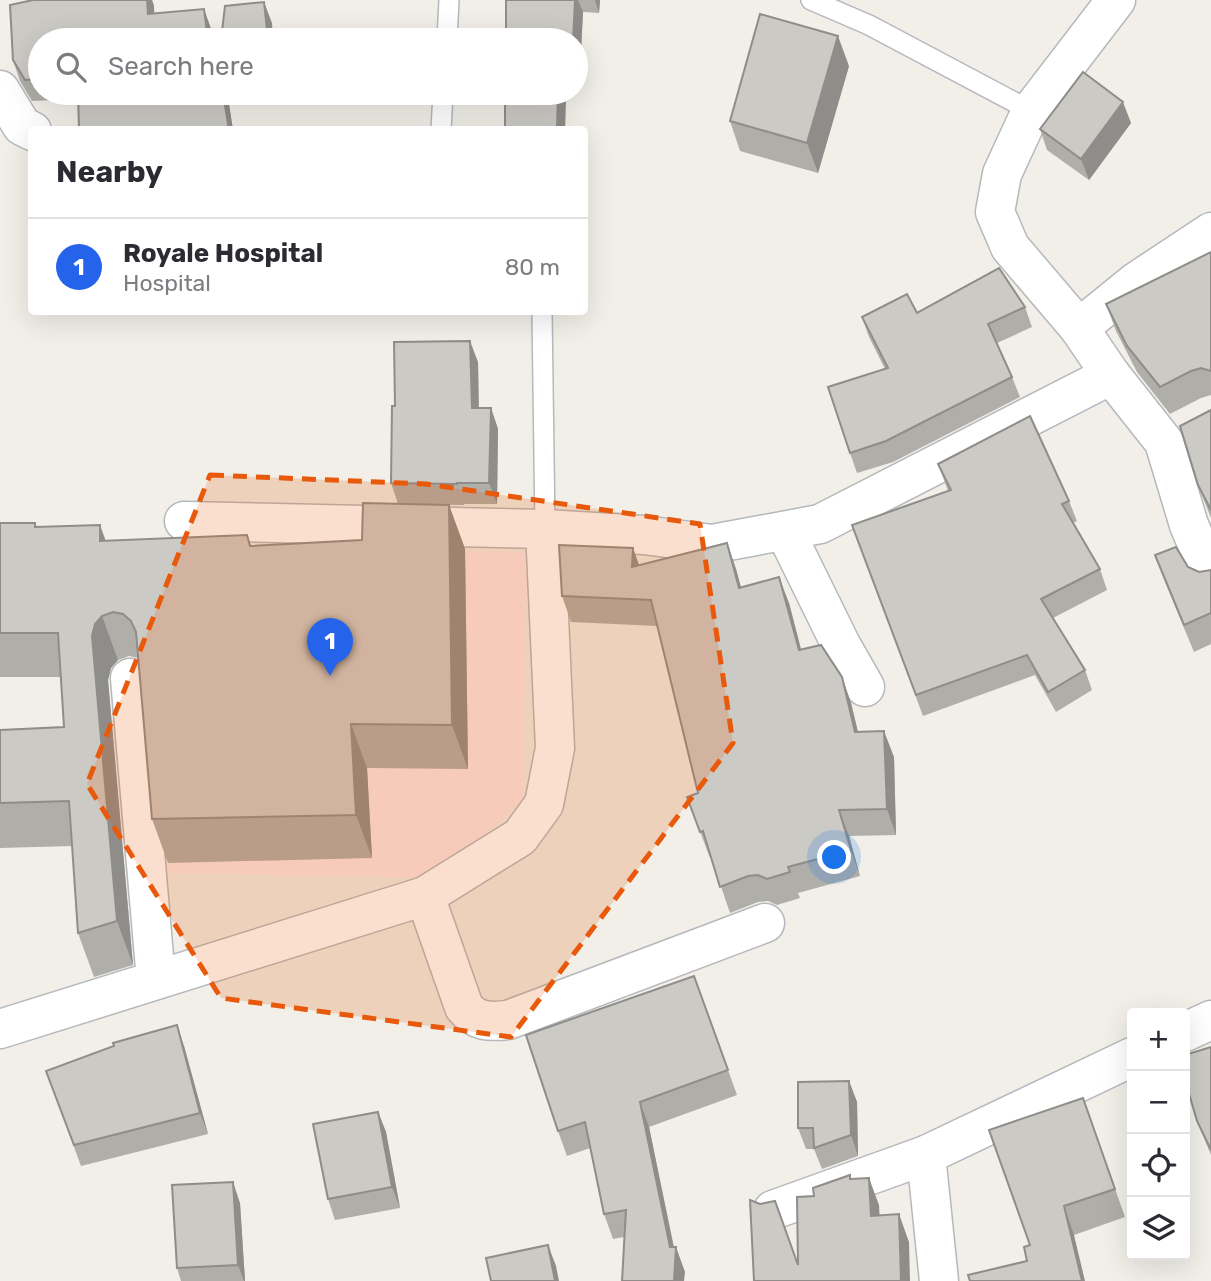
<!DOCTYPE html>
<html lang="en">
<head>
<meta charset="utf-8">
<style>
	:root { --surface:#fff; --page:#f2f2f3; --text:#2b2b33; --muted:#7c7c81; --line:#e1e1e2; --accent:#2563eb }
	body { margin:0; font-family:Rubik,sans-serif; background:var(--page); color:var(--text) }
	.controls { position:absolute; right:21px; bottom:21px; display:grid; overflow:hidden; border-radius:7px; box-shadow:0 7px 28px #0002 }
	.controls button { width:63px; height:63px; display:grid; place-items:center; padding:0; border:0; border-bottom:2px solid var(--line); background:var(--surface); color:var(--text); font:35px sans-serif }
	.you { position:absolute; left:835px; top:858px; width:24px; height:24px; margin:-18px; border:5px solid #fff; border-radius:50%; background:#1a73e8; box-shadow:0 0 0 10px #1a73e833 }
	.badge { display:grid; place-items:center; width:46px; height:46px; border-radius:50%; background:var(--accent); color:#fff; font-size:23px; font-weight:700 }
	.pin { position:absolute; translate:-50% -58px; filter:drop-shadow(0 2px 4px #0008) }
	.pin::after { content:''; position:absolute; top:37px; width:24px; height:21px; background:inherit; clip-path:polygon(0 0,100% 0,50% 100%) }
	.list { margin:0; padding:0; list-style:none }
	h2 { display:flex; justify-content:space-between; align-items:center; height:91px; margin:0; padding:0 28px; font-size:30px }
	h2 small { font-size:23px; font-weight:400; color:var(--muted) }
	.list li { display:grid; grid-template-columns:46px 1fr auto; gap:21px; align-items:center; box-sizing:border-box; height:98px; padding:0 28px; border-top:2px solid var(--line) }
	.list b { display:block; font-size:26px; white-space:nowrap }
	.list p { margin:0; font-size:23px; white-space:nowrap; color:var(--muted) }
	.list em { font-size:23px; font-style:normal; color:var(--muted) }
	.icon { flex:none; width:38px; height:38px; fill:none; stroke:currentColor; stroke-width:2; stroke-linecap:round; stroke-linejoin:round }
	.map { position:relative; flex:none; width:1211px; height:1281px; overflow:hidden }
	.search { position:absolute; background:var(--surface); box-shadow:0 7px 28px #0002; left:28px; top:28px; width:560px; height:77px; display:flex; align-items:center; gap:18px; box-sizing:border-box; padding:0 24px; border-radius:38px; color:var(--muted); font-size:26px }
	.panel { position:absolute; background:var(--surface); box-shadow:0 7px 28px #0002; left:28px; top:126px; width:560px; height:189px; border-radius:7px }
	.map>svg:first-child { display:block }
	.medical { fill:#fce8e6 }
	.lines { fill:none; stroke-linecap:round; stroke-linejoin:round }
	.lane-casing { stroke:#b5b8bc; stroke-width:22 }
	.street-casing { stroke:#b5b8bc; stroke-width:41 }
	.lane { stroke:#fff; stroke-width:19 }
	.street { stroke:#fff; stroke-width:38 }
	.wall { fill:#afaea9 }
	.shaded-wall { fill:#8f8d8a }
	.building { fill:#cccac5; stroke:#8f8d8a; stroke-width:2 }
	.marked { fill:#e8590c; fill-opacity:0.2; stroke:#e8590c; stroke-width:5; stroke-dasharray:14 9; stroke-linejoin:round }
</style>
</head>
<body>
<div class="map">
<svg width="1211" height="1281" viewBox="0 0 1211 1281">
	<rect width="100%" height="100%" fill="#f1efe8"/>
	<polygon class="medical" points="126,544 527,552 523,800 440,878 149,873"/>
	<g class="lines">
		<defs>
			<g id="lane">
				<polyline points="811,0 869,25 1031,111"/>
				<polyline points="447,40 449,0"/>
				<polyline points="441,130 443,93"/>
				<polyline points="542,312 545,529"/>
			</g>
			<g id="street">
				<polyline points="0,90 22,126 32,131"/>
				<polyline points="1079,328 1137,281 1211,232"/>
				<polyline points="1111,375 1164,442 1189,525 1211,577"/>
				<polyline points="184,521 545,529"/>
				<polyline points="785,531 841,645 865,687"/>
				<polyline points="130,678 156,980"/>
				<path d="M425,896l39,111c12,15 26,15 44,13l257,-97"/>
				<polyline points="0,1029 425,896 520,837 544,804 555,748 545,529 644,535 712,544 820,524 1111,375 1079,328 1010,247 995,212 1002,174 1031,111 1116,0"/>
				<polyline points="1185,1032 1211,1020"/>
				<polyline points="926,1155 939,1281"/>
				<polyline points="773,1210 926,1155 1132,1057"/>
			</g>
		</defs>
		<use href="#lane" class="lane-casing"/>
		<use href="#street" class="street-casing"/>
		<use href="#lane" class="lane"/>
		<use href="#street" class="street"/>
	</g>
	<g class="wall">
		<polygon points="33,0 152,0 154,6 154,14 204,9 211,29 213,40 40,40 40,93 278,93 279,99 229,104 233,130 79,130 78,99 32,101 20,81 13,60 10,5"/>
		<polygon points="514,0 600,0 599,13 583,12 580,70 576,70 576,40"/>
		<polygon points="849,66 818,173 740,151 730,121"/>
		<polygon points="505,93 566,93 565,130 506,130"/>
		<polygon points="1131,123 1089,180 1047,150 1040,129"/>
		<polygon points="1211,252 1211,395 1201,398 1170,414 1137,372 1116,331 1106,304"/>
		<polygon points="1025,307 1032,327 997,343 1012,377 1020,397 893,462 857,473 850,453 885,369 869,337 862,317"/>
		<polygon points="478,362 479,408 491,408 498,429 497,504 464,504 464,505 398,504 391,483 395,406"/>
		<polygon points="1211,410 1211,518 1198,485"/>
		<polygon points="938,464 1069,501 1077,521 1073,523 1100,569 1107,590 1053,618 1085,670 1092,690 1056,712 1035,675 923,716 852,525 948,491"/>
		<polygon points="449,505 465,549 468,769 367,768 372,858 168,863 152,819 138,658 129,656 118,660 111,668 108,680 133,965 94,977 78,933 72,846 0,848 0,730 64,727 61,677 0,677 0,523 35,523 36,527 106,541 247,535 251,546 362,540"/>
		<polygon points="727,543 736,569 741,587 789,603 801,650 842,677 851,703 858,732 894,757 896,835 849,836 860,876 798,893 800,898 777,905 768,901 758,902 730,913 711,857 710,858 687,797 698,793 657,626 571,622 562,596 633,548 639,565"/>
		<polygon points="1155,555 1199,572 1211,570 1211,644 1194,652 1165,582"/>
		<polygon points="694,976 737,1095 649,1127 674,1247 685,1272 624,1237 613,1239 604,1214 590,1148 567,1156 558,1131"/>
		<polygon points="184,1046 208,1134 81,1166 46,1071"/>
		<polygon points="1211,1047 1211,1155 1197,1121"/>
		<polygon points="849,1081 857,1102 858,1156 822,1169 814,1149 806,1149 798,1128"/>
		<polygon points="1083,1098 1125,1217 1074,1235 1027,1261 1030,1245"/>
		<polygon points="378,1112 386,1132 400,1208 335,1220 328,1199"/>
		<polygon points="240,1203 245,1281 181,1281 177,1268"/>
	</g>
	<g class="shaded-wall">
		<polygon points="147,0 152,0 154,6 155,35 148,14"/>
		<polygon points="575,0 578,0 583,12 580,70 576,58 576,40 573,40"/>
		<polygon points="595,0 600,0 599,13"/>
		<polygon points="264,2 272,23 273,40 268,40"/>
		<polygon points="204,9 211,29 213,40 208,40"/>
		<polygon points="838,36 849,66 818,173 807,143"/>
		<polygon points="223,93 225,93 229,104 233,130 229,130"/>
		<polygon points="558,93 566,93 565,130 557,130 557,128"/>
		<polygon points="1123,102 1131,123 1089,180 1081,159"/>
		<polygon points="470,341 478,362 479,429 472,408"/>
		<polygon points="491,408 498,429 497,504 489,483"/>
		<polygon points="449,505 465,549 468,769 452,725"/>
		<polygon points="100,525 116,569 100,541"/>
		<polygon points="727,543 736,569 748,614 739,588"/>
		<polygon points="633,548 642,574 632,567"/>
		<polygon points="779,577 789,603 808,676 799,650"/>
		<polygon points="102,616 118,660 111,668 108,680 133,965 117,921 92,636 95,624"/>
		<polygon points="842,677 851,703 864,758 855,732"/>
		<polygon points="351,724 367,768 372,858 356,815"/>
		<polygon points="884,731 894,757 896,835 887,809"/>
		<polygon points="839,810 849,836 860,876 851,850"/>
		<polygon points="177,1025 184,1046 208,1134 200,1113"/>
		<polygon points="849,1081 857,1102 858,1156 851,1135"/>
		<polygon points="640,1102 649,1127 675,1254 676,1247 685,1272 684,1281 674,1281 670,1247"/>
		<polygon points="378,1112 386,1132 400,1208 392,1187"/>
		<polygon points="869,1178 879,1205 881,1243 871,1216"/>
		<polygon points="233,1182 240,1203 245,1281 244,1281 238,1265"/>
		<polygon points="1064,1206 1074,1235 1085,1281 1082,1281"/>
		<polygon points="899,1214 909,1242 910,1281 901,1281"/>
		<polygon points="548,1245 556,1266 559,1281 555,1281"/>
	</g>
	<g class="building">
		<polygon points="33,0 147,0 148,14 204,9 208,40 40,40 40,79 25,80 13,60 10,5"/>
		<polygon points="506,0 575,0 573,40 506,40"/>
		<polygon points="264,2 268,40 221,40 225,6"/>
		<polygon points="760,14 838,36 807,143 730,121"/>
		<polygon points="1083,72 1123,102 1081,159 1040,129"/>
		<polygon points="78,93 223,93 229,130 79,130"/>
		<polygon points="505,93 558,93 557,128 505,127"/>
		<polygon points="1211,252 1211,371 1201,368 1191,371 1160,387 1127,346 1106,304"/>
		<polygon points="999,268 1025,307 988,324 1012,377 886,441 850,453 828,387 888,368 862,317 907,294 917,313"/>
		<polygon points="470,341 472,408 491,408 489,483 457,483 457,484 391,483 392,406 395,406 394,342"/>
		<polygon points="1211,410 1211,510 1198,485 1180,426"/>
		<polygon points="1030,416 1069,501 1062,504 1100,569 1041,599 1085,670 1048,692 1027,655 916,695 852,525 951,490 938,464"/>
		<polygon points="363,503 449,505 452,725 351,724 356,815 152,819 136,632 131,621 123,614 113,612 102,616 95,624 92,636 117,921 78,933 69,801 0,803 0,730 64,727 58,633 0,633 0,523 35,523 35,527 100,525 100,541 247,535 250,546 362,540"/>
		<polygon points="727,543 739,588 779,577 799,650 821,645 842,677 855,732 884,731 887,809 839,810 851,850 788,867 790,872 767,879 758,875 748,876 720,887 703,831 700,832 687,797 698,793 651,600 562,596 559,545 633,548 632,567"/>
		<polygon points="1176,547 1188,567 1199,572 1211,570 1211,613 1184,625 1155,555"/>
		<polygon points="694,976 728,1070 640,1102 670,1247 676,1247 674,1281 622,1281 626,1210 604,1214 585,1122 558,1131 526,1035"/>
		<polygon points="177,1025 200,1113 74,1145 46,1071 114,1046 113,1043"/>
		<polygon points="1211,1047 1211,1150 1197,1121 1185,1080 1185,1055"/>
		<polygon points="849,1081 851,1135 814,1148 813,1128 798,1128 798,1082"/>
		<polygon points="1083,1098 1115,1189 1064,1206 1082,1281 970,1281 968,1275 1027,1261 1024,1247 1030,1245 989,1130"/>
		<polygon points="378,1112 392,1187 328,1199 313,1124"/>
		<polygon points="850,1175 850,1179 869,1178 871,1216 899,1214 901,1281 754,1281 750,1200 760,1204 775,1201 798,1265 797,1197 814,1196 813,1188"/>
		<polygon points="233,1182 238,1265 177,1268 172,1185"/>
		<polygon points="548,1245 555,1281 491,1281 486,1258"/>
	</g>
	<path class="marked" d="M210,475l216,9 274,40 33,219 -222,294 -290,-39 -134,-214z"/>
</svg>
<div class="controls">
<button>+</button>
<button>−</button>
<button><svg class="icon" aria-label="locate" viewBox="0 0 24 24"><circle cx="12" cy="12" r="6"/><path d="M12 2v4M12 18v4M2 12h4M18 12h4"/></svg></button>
<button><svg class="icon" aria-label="layers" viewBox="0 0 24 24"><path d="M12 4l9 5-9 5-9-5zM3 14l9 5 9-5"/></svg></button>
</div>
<div class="you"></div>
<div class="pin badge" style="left:330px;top:676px">1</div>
<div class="search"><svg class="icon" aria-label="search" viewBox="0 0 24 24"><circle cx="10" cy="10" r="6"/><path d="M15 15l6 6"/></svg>Search here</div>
<section class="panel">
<h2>Nearby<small></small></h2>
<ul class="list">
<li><span class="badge">1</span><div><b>Royale Hospital</b><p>Hospital</p></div><em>80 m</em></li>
</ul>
</section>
</div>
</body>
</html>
